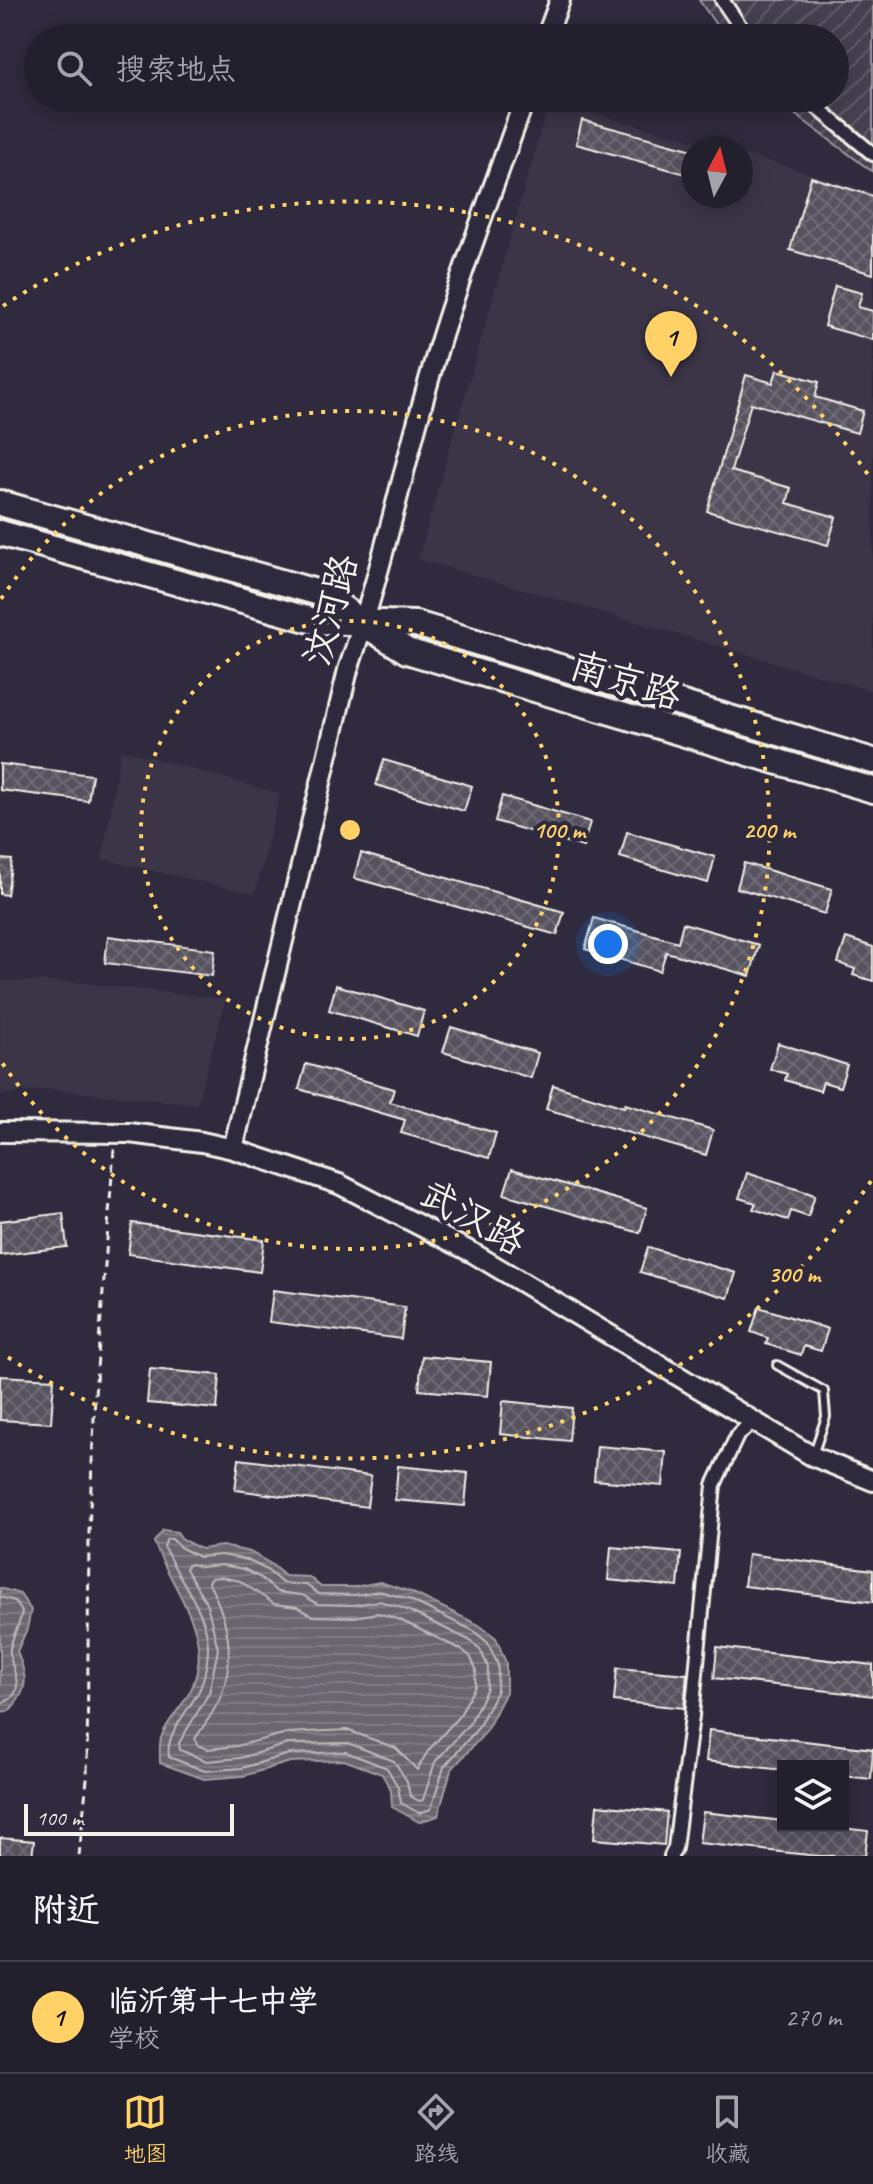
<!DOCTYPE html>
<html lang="zh">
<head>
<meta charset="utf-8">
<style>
	:root { --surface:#23202e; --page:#2b2836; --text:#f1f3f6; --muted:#a3a3aa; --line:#403e4a; --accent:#ffd166 }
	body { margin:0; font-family:Caveat,"LXGW WenKai TC",sans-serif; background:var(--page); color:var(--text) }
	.controls { position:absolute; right:24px; bottom:24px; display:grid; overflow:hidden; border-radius:0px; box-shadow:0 4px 20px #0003 }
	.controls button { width:72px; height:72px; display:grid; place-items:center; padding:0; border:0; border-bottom:2px solid var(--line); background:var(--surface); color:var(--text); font:40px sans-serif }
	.compass { position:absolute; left:681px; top:136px; width:72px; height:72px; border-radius:50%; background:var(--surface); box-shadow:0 4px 20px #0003; rotate:7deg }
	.scale { position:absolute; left:24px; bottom:20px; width:210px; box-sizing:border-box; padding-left:8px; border:4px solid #f4f1e8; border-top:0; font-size:22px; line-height:28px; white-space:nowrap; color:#f4f1e8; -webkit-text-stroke:6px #2f2a3d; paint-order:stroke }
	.you { position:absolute; left:608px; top:944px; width:28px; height:28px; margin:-20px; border:6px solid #fff; border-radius:50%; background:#1a73e8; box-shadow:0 0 0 12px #1a73e833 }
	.badge { display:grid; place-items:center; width:52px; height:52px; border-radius:50%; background:var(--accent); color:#111; font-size:26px; font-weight:700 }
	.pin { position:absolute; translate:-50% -66px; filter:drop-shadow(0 2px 4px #0008) }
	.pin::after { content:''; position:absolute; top:42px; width:28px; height:24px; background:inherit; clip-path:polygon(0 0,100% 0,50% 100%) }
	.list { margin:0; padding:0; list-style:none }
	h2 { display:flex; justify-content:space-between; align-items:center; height:104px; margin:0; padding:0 32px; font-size:34px }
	h2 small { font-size:26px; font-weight:400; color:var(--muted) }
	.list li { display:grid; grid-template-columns:52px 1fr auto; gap:24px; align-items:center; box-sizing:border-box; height:112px; padding:0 32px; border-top:2px solid var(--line) }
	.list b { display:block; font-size:30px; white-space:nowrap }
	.list p { margin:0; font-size:26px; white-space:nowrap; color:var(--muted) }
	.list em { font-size:26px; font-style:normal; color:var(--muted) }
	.icon { flex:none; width:44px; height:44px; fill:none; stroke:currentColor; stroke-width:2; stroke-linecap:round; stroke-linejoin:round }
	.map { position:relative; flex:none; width:873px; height:1856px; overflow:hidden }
	.search { position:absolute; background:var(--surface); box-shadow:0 4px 20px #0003; left:24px; right:24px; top:24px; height:88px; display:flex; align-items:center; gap:20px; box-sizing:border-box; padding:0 28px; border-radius:44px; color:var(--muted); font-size:30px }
	.sheet { height:216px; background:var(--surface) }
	nav { display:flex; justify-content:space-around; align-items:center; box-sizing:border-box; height:112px; border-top:2px solid var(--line); background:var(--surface); font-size:22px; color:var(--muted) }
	nav a { display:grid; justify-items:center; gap:4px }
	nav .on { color:var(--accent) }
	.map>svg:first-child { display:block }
	.built { fill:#3b3647 }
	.garden { fill:url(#garden-furrows); stroke:#9c989c; stroke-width:2 }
	.water { fill:url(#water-rules); stroke:#a19ea0; stroke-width:2 }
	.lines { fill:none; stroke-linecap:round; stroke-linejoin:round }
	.shore { stroke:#bdb9b8; stroke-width:2 }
	.building { fill:url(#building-cross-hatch); stroke:#f4f1e8; stroke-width:2 }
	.lane-casing { stroke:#f4f1e8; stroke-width:12 }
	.street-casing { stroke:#f4f1e8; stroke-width:18 }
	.secondary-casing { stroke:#f4f1e8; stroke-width:24 }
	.highway-casing { stroke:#f4f1e8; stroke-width:30 }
	.path { stroke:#f4f1e8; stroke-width:3; stroke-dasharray:8 6; stroke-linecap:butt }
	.lane { stroke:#2f2a3d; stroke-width:6 }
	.street { stroke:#2f2a3d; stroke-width:12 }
	.secondary { stroke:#2f2a3d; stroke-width:18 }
	.highway { stroke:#2f2a3d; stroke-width:24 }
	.ring { fill:none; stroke:#ffd166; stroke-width:4; stroke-dasharray:4 8 }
	.labels { text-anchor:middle; stroke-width:8; stroke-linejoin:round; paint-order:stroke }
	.street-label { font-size:38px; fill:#f4f1e8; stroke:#2f2a3d }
	.centre { fill:#ffd166; stroke:#2f2a3d; stroke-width:4 }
	.ring-label { font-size:24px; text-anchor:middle; font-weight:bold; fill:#ffd166; stroke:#2f2a3d; stroke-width:8; stroke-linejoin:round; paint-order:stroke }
</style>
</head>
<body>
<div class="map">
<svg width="873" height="1856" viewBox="0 0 873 1856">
	<defs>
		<pattern id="garden-furrows" width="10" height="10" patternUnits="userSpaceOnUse" patternTransform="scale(2)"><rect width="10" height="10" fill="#454050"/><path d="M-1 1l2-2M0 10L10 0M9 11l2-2" fill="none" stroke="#605c69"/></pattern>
		<pattern id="water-rules" width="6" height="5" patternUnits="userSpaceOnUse" patternTransform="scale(2)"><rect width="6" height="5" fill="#6a6670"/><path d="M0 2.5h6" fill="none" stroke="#807c84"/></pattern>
		<pattern id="building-cross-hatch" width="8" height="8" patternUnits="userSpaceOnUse" patternTransform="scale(2)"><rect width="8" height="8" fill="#56525f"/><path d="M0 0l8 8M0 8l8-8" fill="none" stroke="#6f6b76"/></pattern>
	</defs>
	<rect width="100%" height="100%" fill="#2f2a3d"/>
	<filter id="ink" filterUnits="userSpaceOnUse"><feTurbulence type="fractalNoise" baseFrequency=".0125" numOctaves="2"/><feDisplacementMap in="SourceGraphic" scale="16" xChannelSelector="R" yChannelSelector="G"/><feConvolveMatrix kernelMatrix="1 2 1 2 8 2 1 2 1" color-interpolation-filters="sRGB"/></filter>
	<g filter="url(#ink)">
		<g class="built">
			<polygon points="549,102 723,148 693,148 693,196 741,196 741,153 873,192 873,691 418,559"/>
			<polygon points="121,749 280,794 255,894 102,859"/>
			<polygon points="0,981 73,982 226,999 197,1104 46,1089 0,1095"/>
		</g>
		<polygon class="garden" points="699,0 873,0 873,172 773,98 835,98 835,38 725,38"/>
		<g class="water">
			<path d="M163,1530l14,2 6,8 18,9 21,-3 28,6 21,12 14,12 24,1 12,10h33l26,-5 31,10 68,33 17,13 10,25v29l-21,41 -34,37 -13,46 -19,6 -27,-15 -1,-17 -9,-16 -38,-14 -54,2 -47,14 -39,3 -44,-16c0,-8 -1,-18 1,-25 6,-19 25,-34 32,-53 21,-54 -21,-95 -39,-143z"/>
			<path d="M0,1588l20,6 11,16 -4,19 -10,22c10,28 13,37 -8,60l-9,1z"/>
		</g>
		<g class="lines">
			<g class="shore">
				<path d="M167,1539h5l8,8 19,10 23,-2 25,5 20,10 15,13 24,2 13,9 35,1 25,-4 29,8 66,32 14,12 10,22 -1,25 -19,38 -34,39 -13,42 -12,4 -18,-10 -3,-16 -11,-19 -41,-16 -57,2 -47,14 -37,3 -36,-14c-4,-24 19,-45 30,-66 5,-11 9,-31 9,-43 0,-38 -31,-69 -44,-102z"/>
				<polygon points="192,1564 201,1567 221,1565 244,1569 261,1578 277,1592 302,1595 318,1604 354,1605 379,1601 405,1609 469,1640 480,1649 488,1667 487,1688 470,1723 435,1762 423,1800 419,1801 410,1796 407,1781 394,1761 348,1743 288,1744 240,1758 207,1761 180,1750 179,1743 209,1693 218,1649 207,1604 186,1569 187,1565"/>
				<path d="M221,1577l19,4 34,23 23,3 16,9 41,1 24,-4 22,7 62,30 8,6 6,13 -1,17 -15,29 -32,36 -11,19 -21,-22 -49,-18 -60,3 -50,13 -29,3 -11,-4 -2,-6c9,-14 20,-28 26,-43 15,-39 7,-78 -13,-114l3,-4z"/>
				<path d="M0,1597l15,4 7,11c-2,13 -10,24 -12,37 -3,17 23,44 -10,55"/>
			</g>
		</g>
		<g class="building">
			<polygon points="582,120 693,150 693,176 576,144"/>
			<polygon points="811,177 873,196 873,274 790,250"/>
			<polygon points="835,286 862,293 858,307 873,311 873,340 824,326"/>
			<polygon points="777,370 819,382 815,397 863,411 857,433 751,403 731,471 791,488 787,503 836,517 828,545 707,511 746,375 773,383"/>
			<polygon points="384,760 472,786 464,811 376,785"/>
			<polygon points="0,764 92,775 88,801 0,790"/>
			<polygon points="502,796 590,822 583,847 495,821"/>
			<polygon points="627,832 715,857 708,883 620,857"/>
			<polygon points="361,853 564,912 557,935 354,878"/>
			<polygon points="0,859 12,860 7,895 0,894"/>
			<polygon points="744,863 832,889 825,914 737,888"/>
			<polygon points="594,918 678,942 683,923 759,945 750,976 666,952 660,971 585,949"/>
			<polygon points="108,936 215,950 212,976 105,963"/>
			<polygon points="846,938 873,947 873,981 853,975 855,969 838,963"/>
			<polygon points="336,985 424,1011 417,1036 329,1010"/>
			<polygon points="451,1027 538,1053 531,1078 443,1052"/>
			<polygon points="778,1043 847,1065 840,1087 823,1082 820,1091 785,1080 787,1074 770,1069"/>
			<polygon points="306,1064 394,1089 390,1102 496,1133 489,1158 401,1133 405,1120 299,1089"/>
			<polygon points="553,1085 624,1107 625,1104 713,1130 706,1155 546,1109"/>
			<polygon points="512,1169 647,1208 640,1233 504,1194"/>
			<polygon points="747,1173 815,1195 808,1217 791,1211 788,1220 753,1209 756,1203 739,1198"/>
			<polygon points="63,1213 67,1247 0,1255 0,1221"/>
			<polygon points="132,1223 264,1240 260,1272 128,1254"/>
			<polygon points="648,1247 736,1273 728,1298 640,1272"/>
			<polygon points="273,1290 405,1307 401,1339 269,1322"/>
			<polygon points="759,1307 828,1329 821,1351 804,1346 801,1355 766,1344 768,1338 751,1332"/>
			<polygon points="422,1356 491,1362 488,1396 419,1390"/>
			<polygon points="150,1369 220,1375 217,1409 147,1403"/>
			<polygon points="0,1376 54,1379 51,1423 0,1420"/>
			<polygon points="503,1401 572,1408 569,1441 500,1434"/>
			<polygon points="597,1446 666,1452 663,1486 594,1480"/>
			<polygon points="239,1459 371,1476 367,1507 235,1490"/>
			<polygon points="398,1466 468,1473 465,1506 395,1500"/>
			<polygon points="611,1547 681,1553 678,1587 608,1580"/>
			<polygon points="748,1554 873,1570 873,1602 744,1586"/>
			<polygon points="717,1647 873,1665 873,1696 714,1678"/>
			<polygon points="617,1668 687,1674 684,1708 614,1701"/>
			<polygon points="709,1730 873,1749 871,1779 843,1776 843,1766 783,1766 783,1770 706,1761"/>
			<polygon points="597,1805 667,1812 664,1845 594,1839"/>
			<polygon points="703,1812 783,1821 783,1826 826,1826 868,1831 865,1856 818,1856 699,1843"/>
			<polygon points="0,1838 34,1841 32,1856 0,1856"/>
		</g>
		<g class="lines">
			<defs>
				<polyline id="lane" points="777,1365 824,1391 826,1417 813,1455"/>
				<g id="street">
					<polyline points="722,0 748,38"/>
					<polyline points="806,98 873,154"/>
					<polyline points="671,1856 675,1848 692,1716 714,1485 737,1436 752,1422"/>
				</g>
				<g id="secondary">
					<polyline points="546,38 560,0"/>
					<polyline points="0,1132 129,1133 202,1142 233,1149 339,1184 473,1253 812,1456 873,1481"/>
					<path d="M233,1149l115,-479c39,-113 61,-233 98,-347 24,-76 53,-150 79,-225"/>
				</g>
				<g id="highway">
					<polyline points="0,503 323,594 364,624 407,651 873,790"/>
					<polyline points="0,533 314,621 416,624 873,761"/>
				</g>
			</defs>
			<use href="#lane" class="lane-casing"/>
			<use href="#street" class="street-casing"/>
			<use href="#secondary" class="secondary-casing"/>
			<use href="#highway" class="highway-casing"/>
			<polyline class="path" points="79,1856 87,1779 89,1532 95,1395 114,1149"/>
			<use href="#lane" class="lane"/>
			<use href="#street" class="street"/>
			<use href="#secondary" class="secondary"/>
			<use href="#highway" class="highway"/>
		</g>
	</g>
	<g class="ring">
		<circle cx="350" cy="830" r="209"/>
		<path d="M1 599A419 419 0 1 1 1 1061"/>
		<path d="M871 1181A628 628 0 0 1 3 1354M3 306A628 628 0 0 1 871 479"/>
	</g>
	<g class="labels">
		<g class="street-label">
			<text transform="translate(330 610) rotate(-75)" y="13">汶河路</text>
			<text transform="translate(626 680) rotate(17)" y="13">南京路</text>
			<text transform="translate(473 1217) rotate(29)" y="13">武汉路</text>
		</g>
	</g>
	<circle cx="350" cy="830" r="12" class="centre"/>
	<g class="ring-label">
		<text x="559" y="838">100 m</text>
		<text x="769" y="838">200 m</text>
		<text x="794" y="1282">300 m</text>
	</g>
</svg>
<div class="controls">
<button><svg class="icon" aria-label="layers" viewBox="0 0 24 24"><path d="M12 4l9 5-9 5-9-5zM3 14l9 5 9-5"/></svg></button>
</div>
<svg class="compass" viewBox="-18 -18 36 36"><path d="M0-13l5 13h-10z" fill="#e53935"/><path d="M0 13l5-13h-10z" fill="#a3a3aa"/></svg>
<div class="scale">100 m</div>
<div class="you"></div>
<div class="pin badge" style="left:671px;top:377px">1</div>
<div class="search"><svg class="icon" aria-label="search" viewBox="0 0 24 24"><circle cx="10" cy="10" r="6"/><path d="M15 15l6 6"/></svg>搜索地点</div>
</div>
<section class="sheet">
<h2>附近<small></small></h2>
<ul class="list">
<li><span class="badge">1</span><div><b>临沂第十七中学</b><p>学校</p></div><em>270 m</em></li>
</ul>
</section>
<nav>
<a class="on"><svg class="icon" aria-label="map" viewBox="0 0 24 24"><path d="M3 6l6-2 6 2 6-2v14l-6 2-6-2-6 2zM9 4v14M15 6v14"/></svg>地图</a>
<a><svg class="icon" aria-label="directions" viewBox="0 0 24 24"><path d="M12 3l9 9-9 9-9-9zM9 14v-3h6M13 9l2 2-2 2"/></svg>路线</a>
<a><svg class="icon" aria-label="saved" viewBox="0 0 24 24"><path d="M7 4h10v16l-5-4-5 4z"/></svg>收藏</a>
</nav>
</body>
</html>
